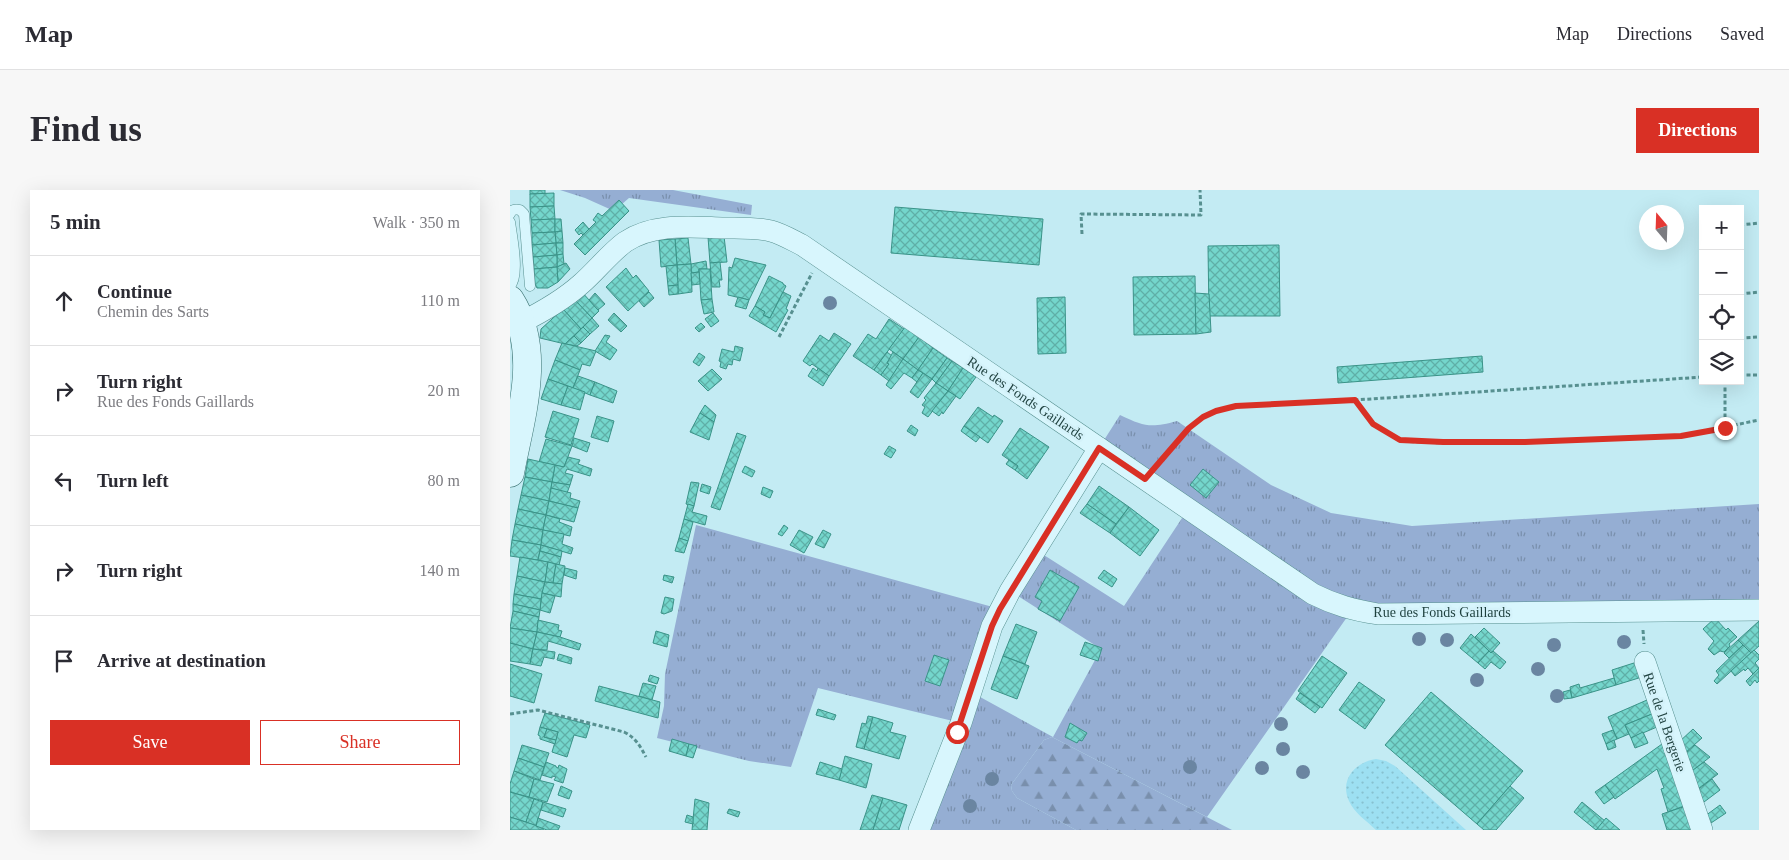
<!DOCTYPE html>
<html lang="en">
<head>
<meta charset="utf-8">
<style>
	:root { --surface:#fff; --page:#f7f7f7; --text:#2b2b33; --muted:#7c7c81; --line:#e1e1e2; --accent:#d93025 }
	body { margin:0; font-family:"Times New Roman",serif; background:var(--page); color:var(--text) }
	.controls { position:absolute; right:15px; top:15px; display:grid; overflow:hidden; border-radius:0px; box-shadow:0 5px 20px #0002 }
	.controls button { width:45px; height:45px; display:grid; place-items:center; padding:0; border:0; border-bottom:1px solid var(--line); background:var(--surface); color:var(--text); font:25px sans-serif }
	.compass { position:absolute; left:1129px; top:15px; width:45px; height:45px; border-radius:50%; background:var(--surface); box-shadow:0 5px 20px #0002; rotate:341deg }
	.stop { position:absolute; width:15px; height:15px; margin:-11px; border:4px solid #d93025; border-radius:50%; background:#fff }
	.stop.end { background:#d93025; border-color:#fff; box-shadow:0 1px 5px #0008 }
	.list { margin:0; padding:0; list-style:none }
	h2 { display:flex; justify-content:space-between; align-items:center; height:65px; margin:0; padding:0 20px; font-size:21px }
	h2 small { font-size:16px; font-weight:400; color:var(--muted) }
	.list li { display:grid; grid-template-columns:32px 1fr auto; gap:15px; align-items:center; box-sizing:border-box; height:90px; padding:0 20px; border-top:1px solid var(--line) }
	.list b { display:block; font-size:19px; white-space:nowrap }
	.list p { margin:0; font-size:16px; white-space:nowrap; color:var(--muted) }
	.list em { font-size:16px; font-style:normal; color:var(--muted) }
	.actions { display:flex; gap:10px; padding:15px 20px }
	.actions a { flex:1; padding:11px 0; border:1px solid var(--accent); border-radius:0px; text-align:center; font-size:18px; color:var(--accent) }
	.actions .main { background:var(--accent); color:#fff }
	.icon { flex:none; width:28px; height:28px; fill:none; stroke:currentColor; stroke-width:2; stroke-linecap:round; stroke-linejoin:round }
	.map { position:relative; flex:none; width:1249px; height:640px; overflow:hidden; border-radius:0px }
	header { display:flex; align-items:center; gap:30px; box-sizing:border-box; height:70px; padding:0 25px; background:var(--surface); border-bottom:1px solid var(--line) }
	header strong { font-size:24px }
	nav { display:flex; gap:28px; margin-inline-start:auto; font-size:18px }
	.intro { display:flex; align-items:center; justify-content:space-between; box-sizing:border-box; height:120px; padding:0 30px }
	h1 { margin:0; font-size:35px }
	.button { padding:12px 22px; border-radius:0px; background:var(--accent); color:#fff; font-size:18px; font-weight:700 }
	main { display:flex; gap:30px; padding:0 30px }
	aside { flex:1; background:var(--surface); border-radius:0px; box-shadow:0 5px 20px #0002 }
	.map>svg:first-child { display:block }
	.grass { fill:url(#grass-tufts) }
	.forest { fill:url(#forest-firs) }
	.sand { fill:url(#sand-dots) }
	.building { fill:url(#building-cross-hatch); stroke:#3a9388 }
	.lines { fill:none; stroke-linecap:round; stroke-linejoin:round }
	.lane-casing { stroke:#579090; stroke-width:11 }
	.street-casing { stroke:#579090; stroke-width:22 }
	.secondary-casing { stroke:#3a7271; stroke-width:29 }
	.path { stroke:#579090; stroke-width:3; stroke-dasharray:4 2.5; stroke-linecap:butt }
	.lane { stroke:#d8f6fd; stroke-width:10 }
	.street { stroke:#d8f6fd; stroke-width:21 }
	.secondary { stroke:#d8f6fd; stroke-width:28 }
	.tree { fill:#6a85a1 }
	.route { stroke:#d93025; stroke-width:6 }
	.labels { text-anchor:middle; stroke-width:5; stroke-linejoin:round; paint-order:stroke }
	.street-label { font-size:14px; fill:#1d3f3d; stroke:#d4f2fa }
</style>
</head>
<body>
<header>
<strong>Map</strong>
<nav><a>Map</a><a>Directions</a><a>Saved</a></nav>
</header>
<div class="intro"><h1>Find us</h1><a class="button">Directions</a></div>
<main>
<aside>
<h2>5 min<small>Walk · 350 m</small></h2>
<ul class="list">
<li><svg class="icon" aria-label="ahead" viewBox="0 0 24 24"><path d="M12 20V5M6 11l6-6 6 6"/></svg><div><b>Continue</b><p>Chemin des Sarts</p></div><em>110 m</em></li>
<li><svg class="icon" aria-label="right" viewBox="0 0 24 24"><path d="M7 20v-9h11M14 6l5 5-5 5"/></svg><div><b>Turn right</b><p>Rue des Fonds Gaillards</p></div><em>20 m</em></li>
<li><svg class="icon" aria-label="left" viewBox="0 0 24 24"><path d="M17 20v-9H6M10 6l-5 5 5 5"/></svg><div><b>Turn left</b></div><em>80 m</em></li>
<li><svg class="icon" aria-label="right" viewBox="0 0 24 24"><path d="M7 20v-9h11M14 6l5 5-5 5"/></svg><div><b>Turn right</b></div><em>140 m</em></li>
<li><svg class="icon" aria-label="arrive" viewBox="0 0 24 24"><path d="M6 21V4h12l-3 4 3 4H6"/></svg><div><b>Arrive at destination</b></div></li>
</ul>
<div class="actions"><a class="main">Save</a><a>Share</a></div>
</aside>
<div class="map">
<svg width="1249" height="640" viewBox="0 0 1249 640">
	<defs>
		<pattern id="grass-tufts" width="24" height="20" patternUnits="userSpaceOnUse" patternTransform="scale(1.25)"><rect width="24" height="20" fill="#95aed3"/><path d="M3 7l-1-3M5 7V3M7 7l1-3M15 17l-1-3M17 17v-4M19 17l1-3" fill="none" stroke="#798fac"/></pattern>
		<pattern id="forest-firs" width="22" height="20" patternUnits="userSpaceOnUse" patternTransform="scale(1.25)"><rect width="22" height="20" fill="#95aed3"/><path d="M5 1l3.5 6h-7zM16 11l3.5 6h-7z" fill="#798fac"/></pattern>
		<pattern id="sand-dots" width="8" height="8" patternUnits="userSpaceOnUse" patternTransform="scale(1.25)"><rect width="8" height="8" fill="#9de0f2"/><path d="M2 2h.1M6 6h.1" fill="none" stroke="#87c1d0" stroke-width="1.8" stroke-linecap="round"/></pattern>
		<pattern id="building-cross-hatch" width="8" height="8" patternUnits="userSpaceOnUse" patternTransform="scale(1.25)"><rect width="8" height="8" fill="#74d6cc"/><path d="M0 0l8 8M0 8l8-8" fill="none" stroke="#5fafa7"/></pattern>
	</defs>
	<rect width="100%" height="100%" fill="#c3ebf3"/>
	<g class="grass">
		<polygon points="50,0 163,0 242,15 241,25 119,8 104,21 75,8"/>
		<path d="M610,225c25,12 31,13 57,6l94,64 60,28 81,13 347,-22v106h-407l-145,207 -155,-80 -8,3 -33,45 1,6 5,7 59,32h-157l42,-107 -143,-35 -27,79 -42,-6 -92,-23 7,-32 1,-32 31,-149 304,84 -29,83 82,45 48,-88 -91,-58 26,-41 88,56 64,-97 -89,-61z"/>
	</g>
	<polygon class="forest" points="542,547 722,640 566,640 507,608 502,601 501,595 534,550"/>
	<path class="sand" d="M866,569l10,2 9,5 71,64h-90c-9,-9 -22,-17 -27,-29 -10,-22 7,-39 27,-42z"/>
	<g class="building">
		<rect x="20" y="0" width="15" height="4"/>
		<polygon points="44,3 44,16 20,17 20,4"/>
		<polygon points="109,10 119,21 75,65 64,54 86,32 83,30 88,23 92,26"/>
		<polygon points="44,16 45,29 21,30 20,17"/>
		<polygon points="385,17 533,29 529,75 381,63"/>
		<polygon points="45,29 45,42 22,43 21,30"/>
		<polygon points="45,29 51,29 52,41 45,42"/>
		<polygon points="73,32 79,39 73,45 71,43 69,45 65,40"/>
		<polygon points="52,41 53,53 46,53 45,42"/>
		<polygon points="45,42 46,53 22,55 22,43"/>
		<polygon points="214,46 217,72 200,73 198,47"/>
		<polygon points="178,48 181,74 167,75 165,49"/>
		<polygon points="165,49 167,75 151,77 149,50"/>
		<polygon points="46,53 47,65 23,67 22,55"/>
		<polygon points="46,53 53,53 53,64 47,65"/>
		<polygon points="769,55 770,126 699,126 698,56"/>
		<polygon points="53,64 54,74 47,77 47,65"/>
		<polygon points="47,65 47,77 24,79 23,67"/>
		<polygon points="225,68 256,75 239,110 218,105 219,77 222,78"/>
		<polygon points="196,71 197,79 189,79 189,82 181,83 181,74"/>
		<polygon points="210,72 212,90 209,90 210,97 202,97 200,73"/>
		<polygon points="56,73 60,79 48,92 47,77"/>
		<polygon points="181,74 182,102 168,104 167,75"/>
		<polygon points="167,75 168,95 158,96 156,76"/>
		<polygon points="47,77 48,92 38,98 27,98 25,94 24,79"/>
		<polygon points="116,78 123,88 126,85 139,101 118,121 96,97"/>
		<polygon points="189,79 200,79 202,109 191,110"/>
		<polygon points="189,82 190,94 182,95 181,83"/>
		<polygon points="259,86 273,93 273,94 276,96 260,128 253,125 255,122 245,116"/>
		<polygon points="685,86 686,144 624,145 623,87"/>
		<polygon points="168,95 168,104 159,105 158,96"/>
		<polygon points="71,101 89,121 82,128 64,109"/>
		<polygon points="139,102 144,108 134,117 129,111"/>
		<polygon points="273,102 281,106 276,119 278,120 266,142 239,126 245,116 255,122 253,125 260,128"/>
		<polygon points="85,103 95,114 88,120 79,110"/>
		<polygon points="685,103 699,104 701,142 686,144"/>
		<polygon points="228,107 239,110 236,119 225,116"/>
		<polygon points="555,107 556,163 528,164 527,108"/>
		<polygon points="64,109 82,128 71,139 53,119"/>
		<polygon points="202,109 204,122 194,124 191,110"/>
		<polygon points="53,119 71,139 55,154 30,148 31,139"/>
		<polygon points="104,123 117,136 111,142 98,130"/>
		<polygon points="203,123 209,131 201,137 195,129"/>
		<polygon points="82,128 89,136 80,144 73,137"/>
		<polygon points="379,129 394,139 364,180 343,166 358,144 366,149"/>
		<polygon points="191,133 195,137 189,142 185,138"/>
		<polygon points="73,137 80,144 71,153 64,146"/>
		<polygon points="395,137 409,147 393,169 379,159"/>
		<polygon points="324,143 341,154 319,186 302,174 300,176 293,171 310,145 319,151"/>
		<polygon points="95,145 100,146 96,152 107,160 100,170 85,161"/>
		<polygon points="64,146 71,153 67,156 55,154"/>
		<polygon points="409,147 423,158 408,180 393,169"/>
		<polygon points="52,153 86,161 80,176 72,174 70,180 45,170"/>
		<polygon points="225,156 233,158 230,171 223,169 222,175 218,174 216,179 210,177 211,172 209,171 212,159 224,162"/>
		<polygon points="423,158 437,168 422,189 408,180"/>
		<polygon points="377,162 382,166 377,173 379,174 371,185 364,180"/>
		<polygon points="383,162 393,169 379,191 371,185 379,174 377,173"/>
		<polygon points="189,163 195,167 189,176 183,172"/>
		<polygon points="972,166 973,182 828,193 827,177"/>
		<polygon points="437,168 442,171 426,193 422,189"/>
		<polygon points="393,169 408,180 402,188 394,183 381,199 376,195"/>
		<polygon points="45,170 70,180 63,198 38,189"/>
		<polygon points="442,171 453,178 438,201 426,193"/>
		<polygon points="303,178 307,181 308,178 319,186 313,196 298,186"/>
		<polygon points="453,178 466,187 450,209 438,201"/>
		<polygon points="202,179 212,189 198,201 188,191"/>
		<polygon points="408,180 413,183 407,192 402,188"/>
		<polygon points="413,183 422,189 408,208 400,202"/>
		<polygon points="68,186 85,192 80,205 63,198"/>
		<polygon points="38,189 58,196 51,215 31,209"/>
		<polygon points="85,192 107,201 103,213 80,205"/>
		<polygon points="426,193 438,201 418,227 412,223 415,217 412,215 416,210 414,208"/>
		<polygon points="58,196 75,202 70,220 51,215"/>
		<polygon points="438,201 446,206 433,224 432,222 429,226 422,221"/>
		<polygon points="195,215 206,225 204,232 190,223"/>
		<polygon points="468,217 483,227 484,225 493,231 478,253 454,236"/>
		<polygon points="43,221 69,229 61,255 35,247"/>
		<polygon points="190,223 204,232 199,250 180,242"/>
		<polygon points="87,226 104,231 98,252 81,247"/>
		<polygon points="401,235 408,240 405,246 397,241"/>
		<polygon points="454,236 470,247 466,252 451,241"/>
		<polygon points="510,238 539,257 517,289 505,280 508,276 492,265"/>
		<polygon points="227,243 236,246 210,320 201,317"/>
		<polygon points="64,248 80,253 77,262 62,256"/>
		<polygon points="36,249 62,256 54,277 29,272"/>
		<polygon points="379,256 386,260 381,268 374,264"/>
		<polygon points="58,267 70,270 68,274 82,279 80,286 57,279 55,283 63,285 60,295 42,292 45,275 54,277"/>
		<polygon points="18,269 45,275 42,292 15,287"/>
		<polygon points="499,270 508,276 505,280 496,274"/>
		<polygon points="235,276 245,281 242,287 232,282"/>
		<polygon points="693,279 709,292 696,308 680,295"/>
		<polygon points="15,287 42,292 39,311 11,305"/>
		<polygon points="42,292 60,295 57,303 54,302 41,298"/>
		<polygon points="181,292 189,293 184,316 176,314"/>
		<polygon points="192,294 201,297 199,304 190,301"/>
		<polygon points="589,296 619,317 606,334 577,314"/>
		<polygon points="253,297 263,301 260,308 251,304"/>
		<polygon points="41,298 61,303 60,308 70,311 68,318 39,311"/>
		<polygon points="11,305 39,311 36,325 8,319"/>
		<polygon points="39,311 68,318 64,332 36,325"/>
		<polygon points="178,314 184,316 182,322 197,326 195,335 174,329"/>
		<polygon points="577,314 606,334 600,343 570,323"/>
		<polygon points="619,317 649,340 630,366 600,343"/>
		<polygon points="8,319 36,325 33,340 5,334"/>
		<polygon points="36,325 50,329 49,332 62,337 60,346 33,340"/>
		<polygon points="174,329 183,332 178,351 169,348"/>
		<polygon points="5,334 33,340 31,355 2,350"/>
		<polygon points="274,335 278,338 272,346 268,344"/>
		<polygon points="33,340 54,344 52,354 63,358 61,364 31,355"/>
		<polygon points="289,340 303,347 294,363 280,355"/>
		<polygon points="313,340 321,344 314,358 305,354"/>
		<polygon points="169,348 178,351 174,363 165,361"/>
		<polygon points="2,350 31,355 28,370 0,366"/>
		<polygon points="31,355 52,361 51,367 30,361"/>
		<polygon points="30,361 51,367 49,375 28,370"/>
		<polygon points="10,367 38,372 35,392 7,386"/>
		<polygon points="38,372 46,374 43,393 35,392"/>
		<polygon points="46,374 55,376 52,394 43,393"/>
		<polygon points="55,378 67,381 66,389 54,385"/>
		<polygon points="540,380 569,397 550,431 528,419 532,411 525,407"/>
		<polygon points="594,380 607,389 602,397 588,388"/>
		<polygon points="154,385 164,387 162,393 153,390"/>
		<polygon points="7,386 35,392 31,409 4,404"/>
		<polygon points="35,392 52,394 51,407 32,403"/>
		<polygon points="32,403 45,406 40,423 30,420"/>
		<polygon points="4,404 31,409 30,420 3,414"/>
		<polygon points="155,407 164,409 162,421 154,424 151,423"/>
		<polygon points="3,414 30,420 29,427 3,421"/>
		<polygon points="3,421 29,427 27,442 0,438"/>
		<polygon points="1205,428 1216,440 1218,438 1227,447 1219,454 1220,456 1214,462 1210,461 1204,465 1198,459 1204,451 1193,439"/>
		<polygon points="28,430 49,435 48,440 52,441 50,447 27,442"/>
		<polygon points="1249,431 1249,456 1241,463 1228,450"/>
		<polygon points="506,434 527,442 515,474 493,466"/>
		<polygon points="0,438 27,442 23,459 0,453"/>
		<polygon points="974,438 990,453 981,463 965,447"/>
		<polygon points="146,441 159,445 157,457 143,453"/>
		<polygon points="27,442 50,447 71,454 69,460 38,451 37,460 23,459"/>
		<polygon points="961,444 979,461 968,473 950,458"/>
		<polygon points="1228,450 1233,455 1219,468 1214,463"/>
		<polygon points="575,452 592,458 588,471 570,465"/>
		<polygon points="0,453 23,459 20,474 0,471"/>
		<polygon points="1233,455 1241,463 1207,494 1204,491 1209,485 1206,481"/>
		<polygon points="23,459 45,462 44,469 34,467 31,476 20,474"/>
		<polygon points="1244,460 1249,465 1249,469 1245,473 1249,478 1243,484 1238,478 1235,481 1234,479 1225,486 1221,481"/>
		<polygon points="979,461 981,463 983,461 996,472 990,479 981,472 975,479 968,473"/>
		<polygon points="49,464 62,468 61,474 47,470"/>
		<polygon points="424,465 439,470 430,496 415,491"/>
		<polygon points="493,466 519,476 507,509 481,499"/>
		<polygon points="812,466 837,483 812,518 788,501"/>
		<polygon points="1127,472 1132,487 1106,495 1102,480"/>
		<polygon points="0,474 32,484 24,513 0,506"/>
		<polygon points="1249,478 1249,491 1247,493 1245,490 1240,496 1236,491"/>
		<polygon points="140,485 149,488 147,494 138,491"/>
		<polygon points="1104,488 1106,495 1062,508 1060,497 1069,494 1070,498"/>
		<polygon points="849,492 875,510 855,539 829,520"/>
		<polygon points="133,493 146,496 142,510 129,506"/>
		<polygon points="89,496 150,512 148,528 85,511"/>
		<polygon points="1060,500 1062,508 1054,509 1053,502"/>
		<polygon points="921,502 1013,581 967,634 875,555"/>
		<polygon points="790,503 810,517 805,523 786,509"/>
		<polygon points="1137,510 1142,524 1115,535 1119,544 1107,549 1098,527"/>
		<polygon points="308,519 326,525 324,530 306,525"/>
		<polygon points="35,523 80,535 76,548 64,545 57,567 42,562 48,542 30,537"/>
		<polygon points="1142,524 1147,537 1121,548 1115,535"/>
		<polygon points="358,526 363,527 354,559 346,557 352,533 356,534"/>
		<polygon points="363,527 383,533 380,542 396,546 389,569 354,559"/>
		<polygon points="560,533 577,543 572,551 569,550 567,553 555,547"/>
		<polygon points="30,537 37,539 34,547 46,550 45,554 30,549 30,546 28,545"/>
		<polygon points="37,539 48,542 46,550 34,547"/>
		<polygon points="1183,539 1192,548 1176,562 1168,553"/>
		<polygon points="1103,540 1107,549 1096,554 1092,544"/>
		<polygon points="1133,542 1138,553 1125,558 1121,548"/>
		<polygon points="162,549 179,554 176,566 159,561"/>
		<polygon points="1104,550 1106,557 1098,560 1096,554"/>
		<polygon points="179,554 187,556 183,568 176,566"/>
		<polygon points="1152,554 1174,616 1158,622 1151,599 1154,598 1147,579 1105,609 1095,595"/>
		<polygon points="12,555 39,563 34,577 8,568"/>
		<polygon points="1185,555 1200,567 1182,581 1169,569"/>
		<polygon points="335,566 362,574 356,598 329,590"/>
		<polygon points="8,568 34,577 30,590 4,581"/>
		<polygon points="36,572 46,576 46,577 48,578 49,575 57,579 53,593 44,590 46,587 42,586 42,588 32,585"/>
		<polygon points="310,572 332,579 329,590 306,584"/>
		<polygon points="1194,572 1208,584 1189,598 1175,586"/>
		<polygon points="4,581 24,589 19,607 0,602 0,594"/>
		<polygon points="24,589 44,594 37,612 19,607"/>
		<polygon points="1202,589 1210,600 1194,612 1186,601"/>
		<polygon points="1095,595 1104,607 1094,614 1085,602"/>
		<polygon points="51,596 62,601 59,609 48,605"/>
		<polygon points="1000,596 1014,608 986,640 974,640 967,634"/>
		<polygon points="0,602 24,609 16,632 0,627"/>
		<polygon points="362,605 373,608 363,640 350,640"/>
		<polygon points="373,608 397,615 389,640 363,640"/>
		<polygon points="24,609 33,612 26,636 16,632"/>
		<polygon points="185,609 199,613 197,640 182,640"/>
		<polygon points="33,612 56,619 53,627 31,620"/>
		<polygon points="1072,612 1095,631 1086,640 1064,622"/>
		<polygon points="1210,615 1216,623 1195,637 1191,629"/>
		<polygon points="1176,616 1184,640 1157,640 1152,624"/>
		<polygon points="219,619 230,622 228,627 217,623"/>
		<polygon points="177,625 183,627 183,634 175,632"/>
		<polygon points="0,627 34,638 33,640 0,640"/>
		<polygon points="28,628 50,636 48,640 37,640 26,636"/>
		<polygon points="1096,628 1110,640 1086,640"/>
	</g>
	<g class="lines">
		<defs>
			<g id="lane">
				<path d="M0,24c2,-5 6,-5 10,-4l4,4 6,72"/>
				<path d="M0,32c2,15 10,54 0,64"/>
			</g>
			<g id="street">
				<path d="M10,133c22,-11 42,-22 61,-39 15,-13 28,-30 44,-42 28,-19 65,-15 97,-14 16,0 33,-1 49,3 11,3 21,9 31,14l511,349c22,11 40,16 65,20l381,-4"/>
				<polyline points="1135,472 1192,640"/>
				<polyline points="409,640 451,533 482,436 500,401 589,258"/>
			</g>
			<path id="secondary" d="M0,110c33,51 10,119 0,173"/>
		</defs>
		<use href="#lane" class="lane-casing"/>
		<use href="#street" class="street-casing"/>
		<use href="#secondary" class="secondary-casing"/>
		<g class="path">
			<polyline points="1230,35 1249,33"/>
			<polyline points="572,44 571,24 691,25 690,0"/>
			<polyline points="1230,104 1249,102"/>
			<polyline points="269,147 302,83"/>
			<polyline points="1230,148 1249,147"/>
			<polyline points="1230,185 1249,185"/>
			<polyline points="1215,191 1215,238"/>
			<polyline points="845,210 863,233 890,251 933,253 1015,252 1171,246 1249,230"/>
			<polyline points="647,276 679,238 693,227 705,221 726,216 845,210 1193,187"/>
			<polyline points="1133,440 1134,454"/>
			<path d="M0,524l28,-4 86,22c12,6 16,14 22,25"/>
		</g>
		<use href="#lane" class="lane"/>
		<use href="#street" class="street"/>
		<use href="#secondary" class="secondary"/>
	</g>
	<g class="tree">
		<circle cx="320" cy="113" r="7"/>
		<circle cx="909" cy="449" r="7"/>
		<circle cx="937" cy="450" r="7"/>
		<circle cx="1114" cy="452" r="7"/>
		<circle cx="1044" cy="455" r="7"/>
		<circle cx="1028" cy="479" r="7"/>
		<circle cx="967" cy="490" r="7"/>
		<circle cx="1047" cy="506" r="7"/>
		<circle cx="771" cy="534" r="7"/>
		<circle cx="773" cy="559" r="7"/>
		<circle cx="680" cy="577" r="7"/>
		<circle cx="752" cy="578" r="7"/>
		<circle cx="793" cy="582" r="7"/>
		<circle cx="482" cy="589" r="7"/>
		<circle cx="460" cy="616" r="7"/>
	</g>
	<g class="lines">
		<polyline class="route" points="447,542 482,436 490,419 589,258 635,289 679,238 693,227 706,221 726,216 845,210 863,234 890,250 933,252 1015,252 1171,246 1215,238"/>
	</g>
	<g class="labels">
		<g class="street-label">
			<text transform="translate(516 208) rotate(34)" y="5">Rue des Fonds Gaillards</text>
			<text x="932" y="427">Rue des Fonds Gaillards</text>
			<text transform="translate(1155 532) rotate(71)" y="5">Rue de la Bergerie</text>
		</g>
	</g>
</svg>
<div class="controls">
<button>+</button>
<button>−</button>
<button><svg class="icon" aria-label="locate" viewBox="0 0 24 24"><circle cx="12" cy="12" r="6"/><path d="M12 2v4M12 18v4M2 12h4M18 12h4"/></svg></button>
<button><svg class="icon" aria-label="layers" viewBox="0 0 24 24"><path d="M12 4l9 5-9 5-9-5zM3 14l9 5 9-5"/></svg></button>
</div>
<svg class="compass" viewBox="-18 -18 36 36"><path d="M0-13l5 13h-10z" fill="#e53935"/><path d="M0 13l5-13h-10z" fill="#7c7c81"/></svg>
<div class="stop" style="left:447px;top:542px"></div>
<div class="stop end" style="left:1215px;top:238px"></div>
</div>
</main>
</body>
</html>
